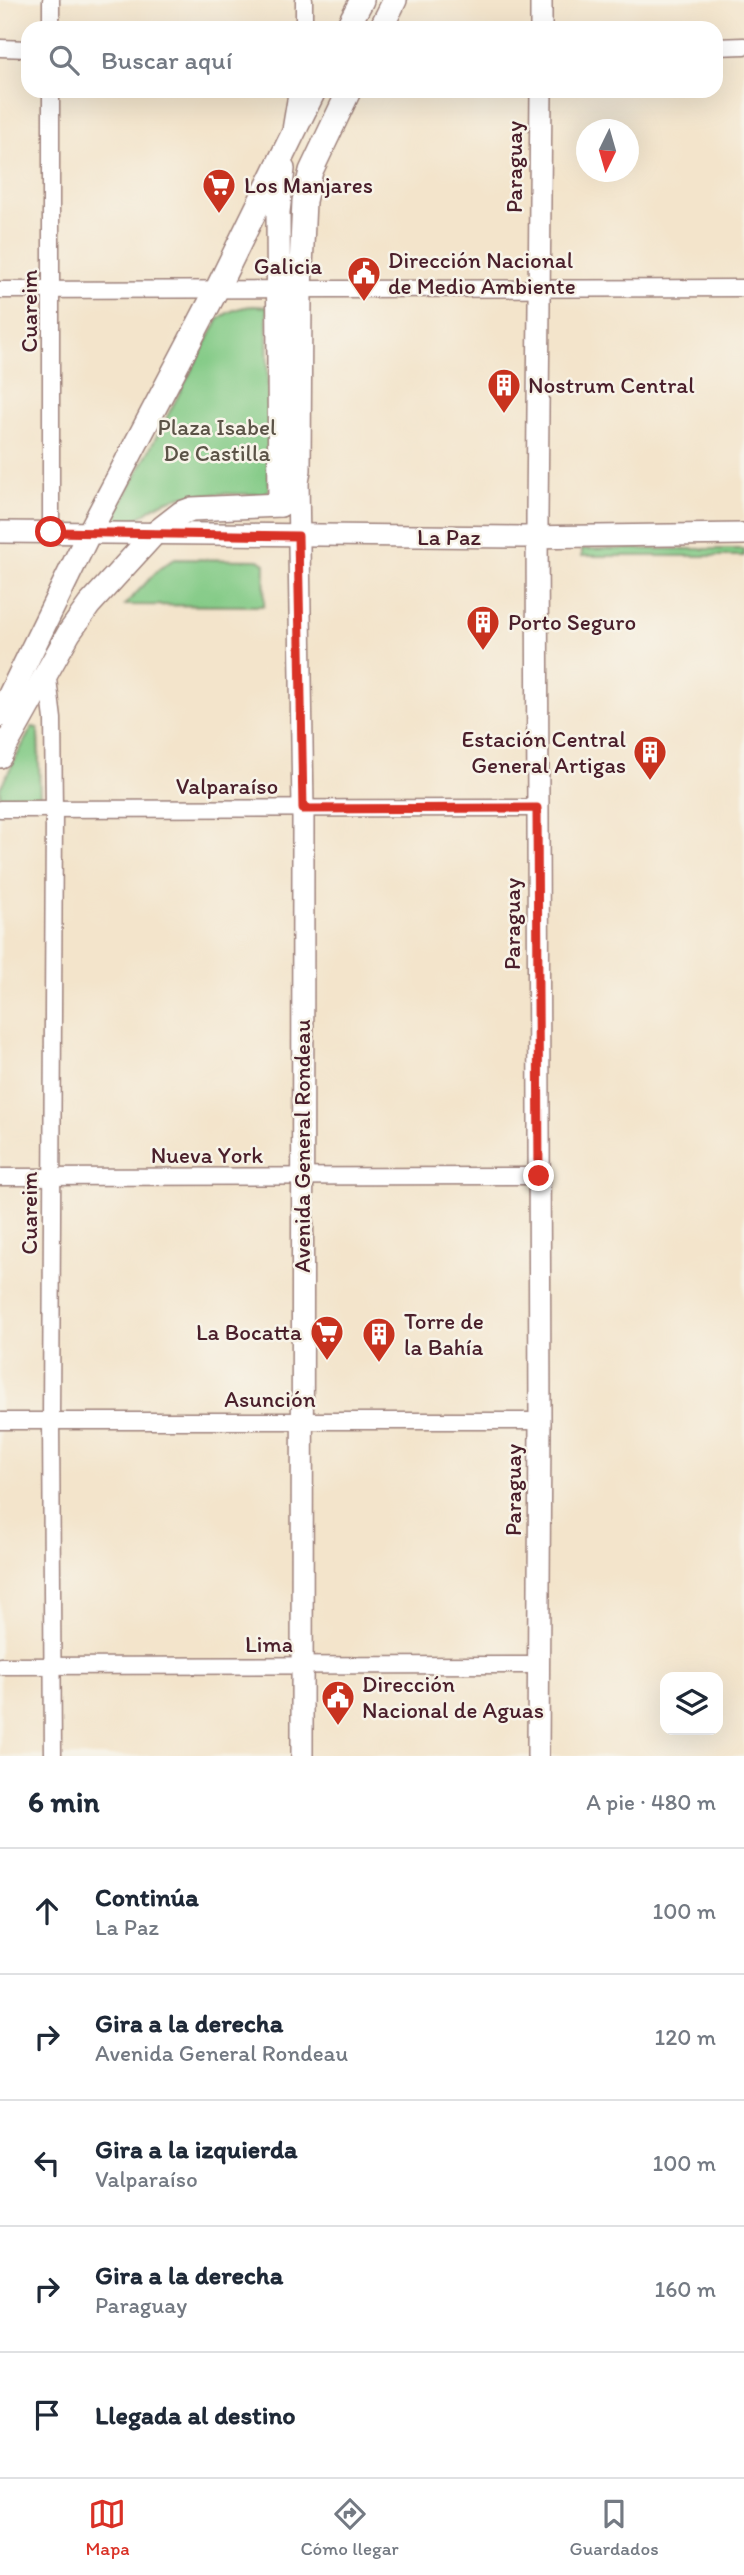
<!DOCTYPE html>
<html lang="es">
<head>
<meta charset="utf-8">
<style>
	:root { --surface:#fff; --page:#f6f6f7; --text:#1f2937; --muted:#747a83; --line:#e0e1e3; --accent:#d93025 }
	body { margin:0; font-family:Itim,sans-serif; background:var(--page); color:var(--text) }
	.controls { position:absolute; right:21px; bottom:21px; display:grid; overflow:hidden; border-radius:14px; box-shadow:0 7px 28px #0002 }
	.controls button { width:63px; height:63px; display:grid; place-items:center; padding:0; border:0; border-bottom:2px solid var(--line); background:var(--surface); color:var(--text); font:35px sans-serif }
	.compass { position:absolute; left:576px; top:119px; width:63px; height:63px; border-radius:50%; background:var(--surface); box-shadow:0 7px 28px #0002; rotate:185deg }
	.stop { position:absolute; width:21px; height:21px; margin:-16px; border:5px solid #d93025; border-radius:50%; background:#fff }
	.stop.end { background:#d93025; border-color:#fff; box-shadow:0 2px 7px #0008 }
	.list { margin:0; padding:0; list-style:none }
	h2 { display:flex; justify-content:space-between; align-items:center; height:91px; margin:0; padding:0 28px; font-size:30px }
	h2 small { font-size:23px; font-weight:400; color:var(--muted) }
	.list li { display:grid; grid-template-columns:46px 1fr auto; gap:21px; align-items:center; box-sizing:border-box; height:126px; padding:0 28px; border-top:2px solid var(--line) }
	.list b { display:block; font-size:26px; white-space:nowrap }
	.list p { margin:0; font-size:23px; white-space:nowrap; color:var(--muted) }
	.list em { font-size:23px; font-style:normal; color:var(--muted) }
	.icon { flex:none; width:38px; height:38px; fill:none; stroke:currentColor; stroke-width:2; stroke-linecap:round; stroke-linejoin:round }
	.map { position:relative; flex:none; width:744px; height:1756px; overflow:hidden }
	.search { position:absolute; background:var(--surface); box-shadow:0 7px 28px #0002; left:21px; right:21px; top:21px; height:77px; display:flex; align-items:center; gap:18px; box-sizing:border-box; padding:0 24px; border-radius:21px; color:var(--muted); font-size:26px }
	.sheet { height:721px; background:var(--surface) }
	nav { display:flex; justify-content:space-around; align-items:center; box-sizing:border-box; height:98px; border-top:2px solid var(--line); background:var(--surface); font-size:19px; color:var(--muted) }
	nav a { display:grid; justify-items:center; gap:4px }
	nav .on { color:var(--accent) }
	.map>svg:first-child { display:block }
	.green { fill:#84cb87; stroke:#677559; stroke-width:2 }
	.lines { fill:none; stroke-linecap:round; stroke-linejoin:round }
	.minor-casing { stroke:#9e827b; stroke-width:19 }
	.tertiary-casing { stroke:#9e827b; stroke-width:24 }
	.secondary-casing { stroke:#9e827b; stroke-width:26 }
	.minor { stroke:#fff; stroke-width:16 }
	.tertiary { stroke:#fff; stroke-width:21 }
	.secondary { stroke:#fff; stroke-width:23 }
	.route { stroke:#d93025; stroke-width:9 }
	.labels { text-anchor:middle; stroke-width:5; stroke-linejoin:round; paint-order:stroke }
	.street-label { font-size:23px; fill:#4a1f2b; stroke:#f7f3e8 }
	.poi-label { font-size:23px; fill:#4a1f2b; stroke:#f7f3e8; text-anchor:start }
	.park-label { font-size:23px; fill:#5b5347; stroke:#f7f3e8 }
</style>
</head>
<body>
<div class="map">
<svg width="744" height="1756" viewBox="0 0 744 1756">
	<rect width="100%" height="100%" fill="#f7f3e8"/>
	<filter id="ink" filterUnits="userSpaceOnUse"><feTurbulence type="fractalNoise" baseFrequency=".0143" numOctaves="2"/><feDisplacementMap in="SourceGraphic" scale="14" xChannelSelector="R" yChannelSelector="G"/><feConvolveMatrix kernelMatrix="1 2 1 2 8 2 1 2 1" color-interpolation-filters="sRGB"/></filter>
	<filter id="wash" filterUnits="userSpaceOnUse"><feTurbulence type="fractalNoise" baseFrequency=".00686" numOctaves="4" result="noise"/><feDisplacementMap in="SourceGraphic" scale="28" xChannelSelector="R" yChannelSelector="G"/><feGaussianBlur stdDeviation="1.57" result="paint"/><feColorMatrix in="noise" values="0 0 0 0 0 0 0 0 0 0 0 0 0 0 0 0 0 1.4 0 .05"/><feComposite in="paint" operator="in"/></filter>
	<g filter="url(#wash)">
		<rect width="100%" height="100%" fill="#f3e4cb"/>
		<g class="green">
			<path d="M254,306l13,1 2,183 -6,4c-31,1 -70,-4 -100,8 -16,7 -24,22 -44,19l-3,-8 102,-193c10,-10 22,-13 36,-14z"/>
			<rect x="582" y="549" width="162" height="7"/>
			<polygon points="174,559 259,560 265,564 264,606 125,605 159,569"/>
			<polygon points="32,727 38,728 40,798 0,798 0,788"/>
		</g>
	</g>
	<g filter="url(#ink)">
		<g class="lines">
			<defs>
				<g id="minor">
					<polyline points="51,28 51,0"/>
					<polyline points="304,28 304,0"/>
					<polyline points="716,47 744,46"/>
					<polyline points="0,48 28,49"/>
					<polyline points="291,127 297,91"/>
					<polyline points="0,290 744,288"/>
					<polyline points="51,532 51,91"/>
					<polyline points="47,671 53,719 54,810 51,1421 53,1756"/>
					<polyline points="0,809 537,808"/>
					<polyline points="0,1177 539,1176"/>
					<polyline points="0,1421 540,1421"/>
					<polyline points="0,1666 539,1665"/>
				</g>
				<g id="tertiary">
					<polyline points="541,28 541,0"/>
					<polyline points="298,480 303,809 302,1756"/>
					<polyline points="0,532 522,537 744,534"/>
					<polyline points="538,1756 540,1421 537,517 541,91"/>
				</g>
				<g id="secondary">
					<polyline points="347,28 362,0"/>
					<polyline points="381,28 395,0"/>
					<polyline points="280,505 278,212 283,169"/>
					<polyline points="0,715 89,533 217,289 314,91"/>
					<path d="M0,756l69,-123 20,-28 65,-71 27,-21 11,-4 88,-4c14,-8 17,-20 19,-35l1,-181 4,-88 7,-30 38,-80"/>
				</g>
			</defs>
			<use href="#minor" class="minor-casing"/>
			<use href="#tertiary" class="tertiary-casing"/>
			<use href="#secondary" class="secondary-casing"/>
			<use href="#minor" class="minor"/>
			<use href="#tertiary" class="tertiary"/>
			<use href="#secondary" class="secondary"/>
		</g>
	</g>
	<g class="lines" filter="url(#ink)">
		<polyline class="route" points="51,532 298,536 303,809 537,808 539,1176"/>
	</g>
	<defs>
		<symbol id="supermarket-pin" viewBox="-11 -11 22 30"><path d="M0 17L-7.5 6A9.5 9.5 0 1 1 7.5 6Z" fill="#c8321e" stroke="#f7f3e8"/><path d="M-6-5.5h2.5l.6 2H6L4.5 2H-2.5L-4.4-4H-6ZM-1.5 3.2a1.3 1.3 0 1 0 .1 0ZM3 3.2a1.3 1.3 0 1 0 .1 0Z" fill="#fff"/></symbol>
		<symbol id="civic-pin" viewBox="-11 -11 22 30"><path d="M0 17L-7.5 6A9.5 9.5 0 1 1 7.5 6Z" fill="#c8321e" stroke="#f7f3e8"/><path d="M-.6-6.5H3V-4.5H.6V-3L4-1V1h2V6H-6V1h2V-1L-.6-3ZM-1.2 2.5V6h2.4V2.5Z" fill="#fff"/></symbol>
		<symbol id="building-pin" viewBox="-11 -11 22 30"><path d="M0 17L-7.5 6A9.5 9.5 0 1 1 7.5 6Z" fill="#c8321e" stroke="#f7f3e8"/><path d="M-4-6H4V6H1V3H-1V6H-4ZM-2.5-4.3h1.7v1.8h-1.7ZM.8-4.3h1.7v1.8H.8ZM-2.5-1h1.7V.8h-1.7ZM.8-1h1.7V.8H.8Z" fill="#fff"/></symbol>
	</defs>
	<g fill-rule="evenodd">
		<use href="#supermarket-pin" x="200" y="166" width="38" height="52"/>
		<use href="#civic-pin" x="345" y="254" width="38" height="52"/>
		<use href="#building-pin" x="485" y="366" width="38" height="52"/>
		<use href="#building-pin" x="464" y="603" width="38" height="52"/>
		<use href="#building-pin" x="631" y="733" width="38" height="52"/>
		<use href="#supermarket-pin" x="308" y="1313" width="38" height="52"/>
		<use href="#building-pin" x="360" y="1315" width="38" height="52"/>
		<use href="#civic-pin" x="319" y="1678" width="38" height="52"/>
	</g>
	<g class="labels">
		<g class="street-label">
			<text transform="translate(514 167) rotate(-90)" y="8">Paraguay</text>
			<text x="288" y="274">Galicia</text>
			<text transform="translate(29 311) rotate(-90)" y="8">Cuareim</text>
			<text x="449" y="545">La Paz</text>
			<text x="227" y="794">Valparaíso</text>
			<text transform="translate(512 924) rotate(-90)" y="8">Paraguay</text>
			<text transform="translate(302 1146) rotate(-90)" y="8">Avenida General Rondeau</text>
			<text x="207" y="1163">Nueva York</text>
			<text transform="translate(29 1213) rotate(-90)" y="8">Cuareim</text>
			<text x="270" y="1407">Asunción</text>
			<text transform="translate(513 1490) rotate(-90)" y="8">Paraguay</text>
			<text x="269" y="1652">Lima</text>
		</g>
		<g class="poi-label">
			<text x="244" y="193">Los Manjares</text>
			<text x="388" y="268">Dirección Nacional<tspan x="388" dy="26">de Medio Ambiente</tspan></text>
			<text x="528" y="393">Nostrum Central</text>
			<text x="508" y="630">Porto Seguro</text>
			<text x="626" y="747" text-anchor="end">Estación Central<tspan x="626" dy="26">General Artigas</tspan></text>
			<text x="404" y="1329">Torre de<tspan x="404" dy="26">la Bahía</tspan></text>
			<text x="302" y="1340" text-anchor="end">La Bocatta</text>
			<text x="362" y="1692">Dirección<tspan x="362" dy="26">Nacional de Aguas</tspan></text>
		</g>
		<g class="park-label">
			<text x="217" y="435">Plaza Isabel<tspan x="217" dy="26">De Castilla</tspan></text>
		</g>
	</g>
</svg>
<div class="controls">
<button><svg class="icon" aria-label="layers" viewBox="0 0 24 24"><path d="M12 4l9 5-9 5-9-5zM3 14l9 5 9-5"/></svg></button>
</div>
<svg class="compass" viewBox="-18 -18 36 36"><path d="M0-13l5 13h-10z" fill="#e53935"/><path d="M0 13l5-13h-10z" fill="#747a83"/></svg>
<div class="stop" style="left:51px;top:532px"></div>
<div class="stop end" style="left:539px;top:1176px"></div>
<div class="search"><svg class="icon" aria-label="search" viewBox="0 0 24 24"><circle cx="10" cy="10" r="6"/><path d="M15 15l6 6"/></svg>Buscar aquí</div>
</div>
<section class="sheet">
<h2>6 min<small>A pie · 480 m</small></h2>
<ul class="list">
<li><svg class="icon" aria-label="ahead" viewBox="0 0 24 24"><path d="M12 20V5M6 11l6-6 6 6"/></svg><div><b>Continúa</b><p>La Paz</p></div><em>100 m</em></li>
<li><svg class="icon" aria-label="right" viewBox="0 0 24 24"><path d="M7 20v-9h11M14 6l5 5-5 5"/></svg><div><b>Gira a la derecha</b><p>Avenida General Rondeau</p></div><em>120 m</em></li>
<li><svg class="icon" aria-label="left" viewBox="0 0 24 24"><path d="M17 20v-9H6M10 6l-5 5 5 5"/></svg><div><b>Gira a la izquierda</b><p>Valparaíso</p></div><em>100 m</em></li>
<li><svg class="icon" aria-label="right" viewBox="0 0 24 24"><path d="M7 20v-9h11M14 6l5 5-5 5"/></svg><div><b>Gira a la derecha</b><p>Paraguay</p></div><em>160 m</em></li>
<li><svg class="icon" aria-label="arrive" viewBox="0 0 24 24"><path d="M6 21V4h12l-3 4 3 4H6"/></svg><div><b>Llegada al destino</b></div></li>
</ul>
</section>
<nav>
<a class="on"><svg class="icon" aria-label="map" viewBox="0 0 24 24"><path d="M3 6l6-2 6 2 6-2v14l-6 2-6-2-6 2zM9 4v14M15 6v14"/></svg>Mapa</a>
<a><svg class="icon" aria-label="directions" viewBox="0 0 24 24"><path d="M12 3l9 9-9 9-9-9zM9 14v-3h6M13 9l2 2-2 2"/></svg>Cómo llegar</a>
<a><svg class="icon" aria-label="saved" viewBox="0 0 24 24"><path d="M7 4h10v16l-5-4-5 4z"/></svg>Guardados</a>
</nav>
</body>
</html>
